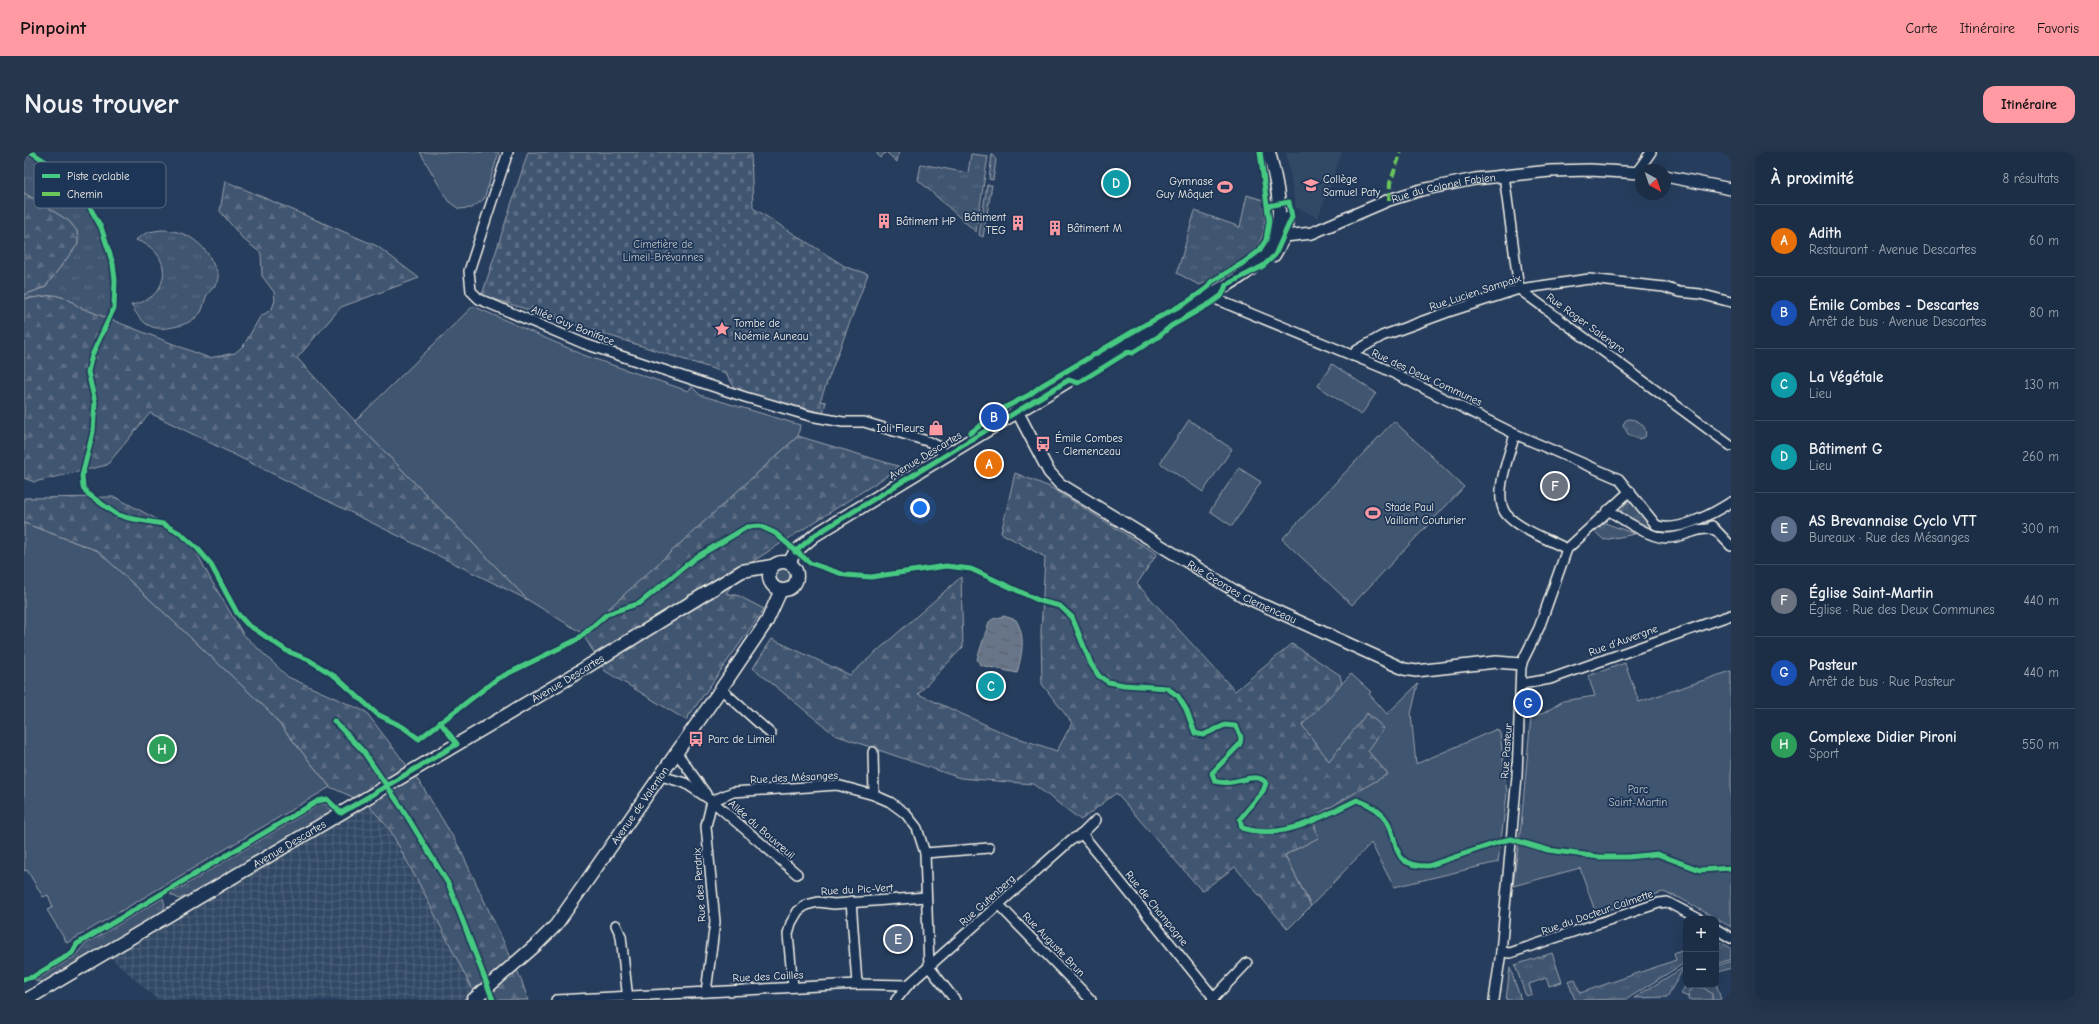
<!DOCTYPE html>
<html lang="fr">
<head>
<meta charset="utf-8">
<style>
	:root { --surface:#1c2e46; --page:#25364d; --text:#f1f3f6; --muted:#a0a8b3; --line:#3a4a5f; --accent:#ff9aa2 }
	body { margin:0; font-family:"Comic Neue",sans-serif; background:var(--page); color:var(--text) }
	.controls { position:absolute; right:12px; bottom:12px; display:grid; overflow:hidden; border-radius:8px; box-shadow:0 4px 16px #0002 }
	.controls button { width:36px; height:36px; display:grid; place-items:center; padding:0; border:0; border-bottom:1px solid var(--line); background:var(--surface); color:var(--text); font:20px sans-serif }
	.compass { position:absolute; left:1611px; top:12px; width:36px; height:36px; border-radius:50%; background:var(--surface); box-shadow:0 4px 16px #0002; rotate:140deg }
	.you { position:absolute; left:896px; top:356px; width:14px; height:14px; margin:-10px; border:3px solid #fff; border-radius:50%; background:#1a73e8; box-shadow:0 0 0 6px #1a73e833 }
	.badge { display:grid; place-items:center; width:26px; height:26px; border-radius:50%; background:var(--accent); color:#fff; font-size:13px; font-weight:700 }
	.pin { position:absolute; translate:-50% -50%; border:2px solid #fff; box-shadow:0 1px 4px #0006 }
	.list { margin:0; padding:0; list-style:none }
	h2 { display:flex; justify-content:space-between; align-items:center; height:52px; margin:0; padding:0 16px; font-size:17px }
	h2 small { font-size:13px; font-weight:400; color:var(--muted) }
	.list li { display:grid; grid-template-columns:26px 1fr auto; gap:12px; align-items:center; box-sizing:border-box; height:72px; padding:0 16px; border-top:1px solid var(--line) }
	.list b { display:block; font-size:15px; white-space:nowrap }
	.list p { margin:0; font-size:13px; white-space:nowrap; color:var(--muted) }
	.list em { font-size:13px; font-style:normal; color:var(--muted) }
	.map { position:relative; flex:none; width:1707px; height:848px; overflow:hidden; border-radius:12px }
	header { display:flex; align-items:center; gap:24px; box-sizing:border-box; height:56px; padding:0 20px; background:var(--accent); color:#111 }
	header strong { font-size:19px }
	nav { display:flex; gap:22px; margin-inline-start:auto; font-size:14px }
	.intro { display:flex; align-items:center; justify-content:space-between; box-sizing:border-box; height:96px; padding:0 24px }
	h1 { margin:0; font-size:28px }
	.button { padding:10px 18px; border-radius:12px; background:var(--accent); color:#111; font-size:14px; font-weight:700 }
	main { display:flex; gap:24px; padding:0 24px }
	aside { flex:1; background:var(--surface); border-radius:12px; box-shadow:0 4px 16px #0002 }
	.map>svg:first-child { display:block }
	.built { fill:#334966 }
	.industrial { fill:url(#industrial-grid) }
	.grass { fill:url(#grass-tufts); stroke:#9aa2ac }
	.forest { fill:url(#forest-firs); stroke:#9aa2ac }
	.cemetery { fill:url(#cemetery-stones); stroke:#9aa2ac }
	.park { fill:#40546f; stroke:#9aa2ac }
	.water { fill:url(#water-ripples); stroke:#9fa7ae }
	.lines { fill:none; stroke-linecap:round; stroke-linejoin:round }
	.minor-casing { stroke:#f4f1e8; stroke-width:12 }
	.tertiary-casing { stroke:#f4f1e8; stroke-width:14 }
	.secondary-casing { stroke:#f4f1e8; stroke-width:15 }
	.minor { stroke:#1d3557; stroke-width:9 }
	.tertiary { stroke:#1d3557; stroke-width:11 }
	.secondary { stroke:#1d3557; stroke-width:12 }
	.quiet { stroke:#6ac65a; stroke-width:4; stroke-dasharray:8 4; stroke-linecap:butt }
	.cycleway-casing { stroke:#1d3557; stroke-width:8 }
	.cycleway { stroke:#46c982; stroke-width:5 }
	.labels { text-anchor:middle; stroke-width:3.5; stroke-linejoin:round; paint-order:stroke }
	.poi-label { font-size:11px; fill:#f4f1e8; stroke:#1d3557; text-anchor:start }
	.street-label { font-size:11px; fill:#f4f1e8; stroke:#1d3557 }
	.park-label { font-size:11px; fill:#bec2c4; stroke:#1d3557 }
	.key { fill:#1d3557; stroke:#5e6d82; stroke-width:1 }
	.key-label { font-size:11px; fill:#f4f1e8 }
</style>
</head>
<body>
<header>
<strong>Pinpoint</strong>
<nav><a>Carte</a><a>Itinéraire</a><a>Favoris</a></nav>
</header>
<div class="intro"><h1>Nous trouver</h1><a class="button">Itinéraire</a></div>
<main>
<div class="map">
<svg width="1707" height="848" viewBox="0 0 1707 848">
	<defs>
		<pattern id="industrial-grid" width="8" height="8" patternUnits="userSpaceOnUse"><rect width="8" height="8" fill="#334966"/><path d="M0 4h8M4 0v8" fill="none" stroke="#51647c"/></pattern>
		<pattern id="grass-tufts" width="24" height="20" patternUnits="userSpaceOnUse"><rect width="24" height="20" fill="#40546f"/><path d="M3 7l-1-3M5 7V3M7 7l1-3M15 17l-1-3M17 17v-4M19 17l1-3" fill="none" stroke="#5c6d84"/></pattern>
		<pattern id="forest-firs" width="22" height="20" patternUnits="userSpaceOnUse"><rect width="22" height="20" fill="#40546f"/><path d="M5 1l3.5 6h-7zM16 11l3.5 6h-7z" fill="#5c6d84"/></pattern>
		<pattern id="cemetery-stones" width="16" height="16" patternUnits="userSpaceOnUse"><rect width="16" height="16" fill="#40546f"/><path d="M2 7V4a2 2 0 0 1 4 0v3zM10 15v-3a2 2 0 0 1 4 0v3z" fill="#5c6d84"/></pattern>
		<pattern id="water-ripples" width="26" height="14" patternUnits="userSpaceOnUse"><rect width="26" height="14" fill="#677588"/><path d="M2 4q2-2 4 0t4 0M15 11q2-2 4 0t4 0" fill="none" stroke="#585e67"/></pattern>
	</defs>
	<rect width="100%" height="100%" fill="#263d5d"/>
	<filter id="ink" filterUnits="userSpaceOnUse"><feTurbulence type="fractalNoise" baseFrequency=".025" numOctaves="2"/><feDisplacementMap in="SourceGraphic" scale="8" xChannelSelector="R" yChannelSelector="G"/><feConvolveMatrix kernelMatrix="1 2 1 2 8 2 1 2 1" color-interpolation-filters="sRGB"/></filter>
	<g filter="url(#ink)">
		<polygon class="built" points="1262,0 1318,0 1294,66 1272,55"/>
		<polygon class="industrial" points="342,651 365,676 398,737 449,839 439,848 134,848 85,804"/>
		<g class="grass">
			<path d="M0,0c9,0 19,11 26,16 42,32 79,96 57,150l-28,-11 -11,-8 -14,-4 -30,4v-4l21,-8 33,-43 -1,-13 -8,-10 -45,-28z"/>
			<polygon points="852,0 875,0 873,10 862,0 856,6"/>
			<polygon points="947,2 964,4 952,80 894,28 897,12 944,21"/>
			<polygon points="968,2 972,8 969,28 965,27"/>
			<polygon points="963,33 968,33 959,85 955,83"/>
			<path d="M1223,43l16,5c5,40 -2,50 -37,70 -8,5 -17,12 -27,15l-22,-12 18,-62 45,16z"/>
			<path d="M1250,63v14l-17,31 -49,28c4,-6 12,-9 18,-12 32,-19 38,-22 45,-59z"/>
			<path d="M137,78c25,0 44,13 53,36 2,4 5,7 4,11 0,8 -7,12 -11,18 -3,5 -3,12 -6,17 -6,8 -15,12 -23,14 -25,6 -34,1 -47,-21 41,-6 44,-54 4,-65l13,-8z"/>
			<path d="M1604,267c10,0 20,7 17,18l-7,2 -10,-5 -5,-9 2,-4z"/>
			<path d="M1602,351h6c9,10 19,28 34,29l1,2 -41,-15 -5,-8z"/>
			<polygon points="1581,371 1611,382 1580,388 1570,379 1573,373"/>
			<circle cx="759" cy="424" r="8"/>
			<polygon points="297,652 303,652 309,660 172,742 171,740 155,747 146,742"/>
			<polygon points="139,746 141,754 138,761 20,830 11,829 50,805 60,793"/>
			<polygon points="1692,788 1707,796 1707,807 1692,812"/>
			<polygon points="1662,796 1662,810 1603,847 1551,848 1544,829 1551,827 1556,841 1652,808 1650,801"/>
			<polygon points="1528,801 1538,830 1525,834 1522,826 1505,832 1508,842 1502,844 1491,813"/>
			<polygon points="1707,809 1707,816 1695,820 1693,814"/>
			<polygon points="1486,815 1497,848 1482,848"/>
			<polygon points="1660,815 1643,845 1610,846"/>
			<polygon points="1692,831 1697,848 1688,848 1688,842 1680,836 1671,835 1665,840 1664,845 1657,842 1662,832 1692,833"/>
		</g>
		<g class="forest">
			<polygon points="201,29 353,94 395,126 317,155 273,206 331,269 504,448 126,261 83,313 10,330 0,326 0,147 30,143 44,147 55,155 185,206 211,201 220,193 236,165 248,157 251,148 250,140 238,124 237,101 219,87 196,59"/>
			<polygon points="0,41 45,69 53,79 54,92 21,135 0,143"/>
			<polygon points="774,284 877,315 723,413 702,441 715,444 740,457 662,568 581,519 558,481"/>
			<polygon points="991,321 1026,335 1133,402 1113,432 1211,539 1268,492 1316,523 1318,533 1279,573 1305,608 1342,561 1360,575 1365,622 1290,665 1295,686 1261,703 1287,754 1264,777 1211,715 1178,739 1092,641 1057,668 1009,632 936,626 811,583 729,516 748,487 826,523 937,425 939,495 894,542 982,582 1033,599 1048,571 1018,532 1017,480 1021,405 977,381"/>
			<polygon points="91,345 164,384 187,428 219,482 264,525 342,560 397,632 435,695 497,827 504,848 439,848 449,839 398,737 365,676 342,651 306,635 245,559 74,399 0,371 0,346"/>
		</g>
		<polygon class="cemetery" points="504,0 727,0 729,56 822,115 844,122 796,249 802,250 799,261 712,238 702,221 458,143"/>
		<g class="park">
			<polygon points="396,0 475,0 460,47 448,56 435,57 424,49"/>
			<polygon points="449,154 562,204 664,239 668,235 676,243 776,273 774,284 558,481 504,448 331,269"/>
			<polygon points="1308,212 1352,241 1337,263 1294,234"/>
			<polygon points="1165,268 1208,297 1179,340 1136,311"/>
			<polygon points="1370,269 1440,335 1328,453 1258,387"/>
			<polygon points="1215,316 1237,330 1208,374 1186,359"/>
			<polygon points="0,371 74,399 245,559 306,635 43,791 23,758 29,755 24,743 19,745 3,718 0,719"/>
			<polygon points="1601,511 1615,550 1707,519 1707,775 1656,746 1639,740 1572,762 1556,716 1489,734 1497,673 1507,565 1520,561 1539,549 1571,544 1564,524"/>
			<polygon points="1327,522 1347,540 1345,542 1363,562 1394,532 1387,562 1392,612 1473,577 1476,581 1483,642 1474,710 1370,735 1347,691 1287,754 1261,703 1294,686 1289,665 1364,622 1344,599 1360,576 1343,561 1305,609 1278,573"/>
			<polygon points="1671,835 1680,836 1688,842 1688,848 1664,848 1665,840"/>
		</g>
		<path class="water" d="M980,464l12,4c10,17 6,34 1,53l-37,-8 -3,-6 12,-37 4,-3z"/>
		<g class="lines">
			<defs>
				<g id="minor">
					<polyline points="484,0 445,119 447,139 455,147 561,192 721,245 786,264 819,270 840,270 903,289 914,294 919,303"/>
					<polyline points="1613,20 1627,0"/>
					<polyline points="1480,23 1495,137 1707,294"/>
					<path d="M1184,144l175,72 132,66 104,45 37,46c20,9 58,-12 75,-23"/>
					<polyline points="1329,204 1332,199 1358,184 1424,160 1495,137 1565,127 1640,135 1655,140 1676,142 1707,150"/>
					<path d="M1491,282c-5,19 -23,62 -9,80 12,15 44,26 61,35"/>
					<path d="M1584,358c14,9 42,28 58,28 17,1 32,-13 49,-8"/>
					<polyline points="1688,374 1707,394"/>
					<polyline points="1498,532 1526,527 1707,463"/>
					<polyline points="697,537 747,582"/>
					<polyline points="849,600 850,643"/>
					<polyline points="653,601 682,642"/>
					<polyline points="637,624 661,631 688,649 773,722"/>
					<polyline points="688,649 709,640 813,633 850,643 866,650 881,661 893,676 901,701 905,815 931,848"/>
					<polyline points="1058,682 1190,846"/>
					<polyline points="901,701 965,696"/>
					<polyline points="827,749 833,832"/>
					<polyline points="975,753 1067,848"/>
					<polyline points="592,773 597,784 604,848"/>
					<polyline points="1692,777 1707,786"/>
					<polyline points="1477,800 1486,801 1635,751 1643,750 1675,767"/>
					<polyline points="769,835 764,782 767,771 774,759 782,753 794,750 810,752 902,745"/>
					<polyline points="682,840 691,770 682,674 688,649"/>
					<polyline points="532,848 833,832 884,833"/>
					<polyline points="872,848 884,833 1047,688 1058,682 1072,668"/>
					<polyline points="1188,848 1223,811"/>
					<polyline points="1470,848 1477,800 1493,624 1497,512 1515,476 1543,397 1606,339"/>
				</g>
				<g id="tertiary">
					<polyline points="1641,24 1707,37"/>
					<path id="s1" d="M1261,84l27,-3 77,-33 32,-10 54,-11 75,-8 40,-1 51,3"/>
					<path id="s2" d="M993,259l32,61 11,12 183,112 161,73 12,2 80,-9 25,2"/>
				</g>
				<g id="secondary">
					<polyline points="1250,103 1261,84 1263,67"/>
					<circle cx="759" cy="424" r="14"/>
					<path d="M765,411l6,-11 20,-17 393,-239c17,-10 37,-20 51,-34 31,-30 19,-73 10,-110"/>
					<path id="s3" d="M2,848l541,-321 175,-108 30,-5"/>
					<path id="s4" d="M449,848l64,-56 19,-19 165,-236 46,-68 14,-31"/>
				</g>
			</defs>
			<use href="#minor" class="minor-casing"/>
			<use href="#tertiary" class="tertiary-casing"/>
			<use href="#secondary" class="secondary-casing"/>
			<use href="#minor" class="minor"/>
			<use href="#tertiary" class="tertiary"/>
			<use href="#secondary" class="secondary"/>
			<polyline class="quiet" points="1365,48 1366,31 1377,0"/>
			<defs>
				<g id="cycleway">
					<path d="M7,0l26,17 32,37 12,21 12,37 2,16 -1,28 -22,47 -4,17 7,30 -2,30 -11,44 1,11 5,7 28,20 12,4 35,6 18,10 17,15 12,14 27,50 10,11 40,27 22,9 27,17 41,37 26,13 16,12 78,-60 81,-40 29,-25 33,-11 55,-45 52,-31 13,-1 15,7 35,30 35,12 26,2 75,-11 25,3 69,32 20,5 12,11 19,47 8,12 9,6 16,3 43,3 11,8 8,13 9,24 8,2 22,-10 10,1c5,7 8,12 4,19l-27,28 3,8c18,7 41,-12 51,2l-3,8 -23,28 2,9c42,13 78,-11 115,-28 12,4 23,10 30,21 14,22 1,45 41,45l74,-25 9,-2 37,11 51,7h29l29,-3 43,16 31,-2"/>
					<polyline points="946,281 964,268 968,262 1005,243 1017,234 1115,176 1163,150 1183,136 1187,130 1219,111 1235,99 1242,88 1245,69 1236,0"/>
					<polyline points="771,400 791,383 1038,232 1045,228 1054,231 1104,200 1108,201 1134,185 1147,174 1187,151 1198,143 1202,133 1239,114 1251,103 1268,65 1265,50 1244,54"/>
					<polyline points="310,569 339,599 378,656 425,733 469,848"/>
					<polyline points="0,827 9,825 48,801 53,792 294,649 303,647 317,661 433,592 416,570"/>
				</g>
			</defs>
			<use href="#cycleway" class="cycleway-casing"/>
			<use href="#cycleway" class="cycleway"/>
		</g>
	</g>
	<defs>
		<symbol id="school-bare" viewBox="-9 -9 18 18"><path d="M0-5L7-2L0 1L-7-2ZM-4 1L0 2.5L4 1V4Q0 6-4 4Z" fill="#ff9aa2" stroke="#1d3557" stroke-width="2.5" paint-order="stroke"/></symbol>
		<symbol id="stadium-bare" viewBox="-9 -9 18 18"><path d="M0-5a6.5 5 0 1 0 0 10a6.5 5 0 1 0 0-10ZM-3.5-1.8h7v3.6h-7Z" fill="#ff9aa2" stroke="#1d3557" stroke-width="2.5" paint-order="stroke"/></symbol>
		<symbol id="building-bare" viewBox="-9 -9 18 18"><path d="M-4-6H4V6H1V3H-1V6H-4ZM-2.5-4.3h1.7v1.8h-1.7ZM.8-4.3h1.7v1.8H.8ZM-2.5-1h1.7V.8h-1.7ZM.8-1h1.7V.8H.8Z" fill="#ff9aa2" stroke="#1d3557" stroke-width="2.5" paint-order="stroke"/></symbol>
		<symbol id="sight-bare" viewBox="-9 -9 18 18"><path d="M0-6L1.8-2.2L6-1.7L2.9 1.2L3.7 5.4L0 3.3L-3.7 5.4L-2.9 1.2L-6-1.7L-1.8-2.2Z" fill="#ff9aa2" stroke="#1d3557" stroke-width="2.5" paint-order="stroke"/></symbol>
		<symbol id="shop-bare" viewBox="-9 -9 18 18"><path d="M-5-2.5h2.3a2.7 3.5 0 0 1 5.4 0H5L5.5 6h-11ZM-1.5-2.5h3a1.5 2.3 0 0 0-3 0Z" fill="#ff9aa2" stroke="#1d3557" stroke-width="2.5" paint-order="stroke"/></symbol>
		<symbol id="bus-bare" viewBox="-9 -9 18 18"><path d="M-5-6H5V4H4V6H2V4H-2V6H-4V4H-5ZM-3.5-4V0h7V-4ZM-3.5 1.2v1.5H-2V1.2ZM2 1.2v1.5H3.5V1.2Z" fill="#ff9aa2" stroke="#1d3557" stroke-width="2.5" paint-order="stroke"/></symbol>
	</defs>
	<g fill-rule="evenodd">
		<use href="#school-bare" x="1276" y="22" width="22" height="22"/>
		<use href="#stadium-bare" x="1190" y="24" width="22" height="22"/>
		<use href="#building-bare" x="849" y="58" width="22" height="22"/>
		<use href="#building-bare" x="983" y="60" width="22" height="22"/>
		<use href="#building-bare" x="1020" y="65" width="22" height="22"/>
		<use href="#sight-bare" x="687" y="166" width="22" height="22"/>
		<use href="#shop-bare" x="901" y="265" width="22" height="22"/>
		<use href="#bus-bare" x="1008" y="281" width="22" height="22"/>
		<use href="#stadium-bare" x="1338" y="350" width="22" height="22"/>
		<use href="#bus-bare" x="661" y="576" width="22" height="22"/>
	</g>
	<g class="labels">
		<g class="poi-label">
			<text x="1299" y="31">Collège<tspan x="1299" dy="13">Samuel Paty</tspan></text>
			<text x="1189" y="33" text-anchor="end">Gymnase<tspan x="1189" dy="13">Guy Môquet</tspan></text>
			<text x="982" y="69" text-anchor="end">Bâtiment<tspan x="982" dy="13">TEG</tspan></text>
			<text x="872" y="73">Bâtiment HP</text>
			<text x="1043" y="80">Bâtiment M</text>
			<text x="710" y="175">Tombe de<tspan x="710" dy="13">Noémie Auneau</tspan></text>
			<text x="900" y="280" text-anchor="end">Ioli Fleurs</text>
			<text x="1031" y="290">Émile Combes<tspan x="1031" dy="13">- Clemenceau</tspan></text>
			<text x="1361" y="359">Stade Paul<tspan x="1361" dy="13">Vaillant Couturier</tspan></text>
			<text x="684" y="591">Parc de Limeil</text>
		</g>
		<g class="street-label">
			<text dy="4" stroke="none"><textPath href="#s1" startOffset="167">Rue du Colonel Fabien</textPath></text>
			<text transform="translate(1451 140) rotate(-18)" y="4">Rue Lucien Sampaix</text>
			<text transform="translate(1562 171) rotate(36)" y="4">Rue Roger Salengro</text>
			<text transform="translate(549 173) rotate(22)" y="4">Allée Guy Boniface</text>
			<text transform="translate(1403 225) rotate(25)" y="4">Rue des Deux Communes</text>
			<text transform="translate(901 303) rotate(-31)" y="4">Avenue Descartes</text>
			<text dy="4" stroke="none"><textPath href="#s2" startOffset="297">Rue Georges Clemenceau</textPath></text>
			<text transform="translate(1599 488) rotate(-20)" y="4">Rue d'Auvergne</text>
			<text dy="4" stroke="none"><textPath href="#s3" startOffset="630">Avenue Descartes</textPath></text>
			<text transform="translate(1482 599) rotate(-86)" y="4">Rue Pasteur</text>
			<text transform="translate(770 625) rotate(-3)" y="4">Rue des Mésanges</text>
			<text dy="4" stroke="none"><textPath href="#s4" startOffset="258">Avenue de Valenton</textPath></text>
			<text transform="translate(738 677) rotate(41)" y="4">Allée du Bouvreuil</text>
			<text dy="4" stroke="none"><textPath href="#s3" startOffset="306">Avenue Descartes</textPath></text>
			<text transform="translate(675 733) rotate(-94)" y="4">Rue des Perdrix</text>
			<text transform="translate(833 737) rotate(-3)" y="4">Rue du Pic-Vert</text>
			<text transform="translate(963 748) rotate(-42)" y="4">Rue Gutenberg</text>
			<text transform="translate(1133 756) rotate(51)" y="4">Rue de Champagne</text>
			<text transform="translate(1573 760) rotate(-19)" y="4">Rue du Docteur Calmette</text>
			<text transform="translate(1030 792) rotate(46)" y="4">Rue Auguste Brun</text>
			<text transform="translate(744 824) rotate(-3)" y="4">Rue des Cailles</text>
		</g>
		<g class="park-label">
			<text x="639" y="96">Cimetière de<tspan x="639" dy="13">Limeil-Brévannes</tspan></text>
			<text x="1614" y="641">Parc<tspan x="1614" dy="13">Saint-Martin</tspan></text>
		</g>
	</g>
	<rect x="10" y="10" width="132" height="46" rx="6" class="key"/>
	<rect x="18" y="22" width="18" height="4" fill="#46c982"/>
	<rect x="18" y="40" width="18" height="4" fill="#6ac65a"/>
	<g class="key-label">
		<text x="43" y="28">Piste cyclable</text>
		<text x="43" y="46">Chemin</text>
	</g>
</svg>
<div class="controls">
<button>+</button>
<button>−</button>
</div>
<svg class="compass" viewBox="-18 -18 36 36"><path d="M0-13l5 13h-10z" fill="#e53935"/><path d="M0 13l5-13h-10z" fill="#a0a8b3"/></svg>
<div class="you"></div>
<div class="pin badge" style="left:965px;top:312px;background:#e8710a">A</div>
<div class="pin badge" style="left:970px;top:265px;background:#1a4fb4">B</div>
<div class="pin badge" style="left:967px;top:534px;background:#0f9aa8">C</div>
<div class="pin badge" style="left:1092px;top:31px;background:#0f9aa8">D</div>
<div class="pin badge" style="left:874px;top:787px;background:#5c6f8a">E</div>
<div class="pin badge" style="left:1531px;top:334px;background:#6b7280">F</div>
<div class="pin badge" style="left:1504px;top:551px;background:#1a4fb4">G</div>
<div class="pin badge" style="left:138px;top:597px;background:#2e9e5b">H</div>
</div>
<aside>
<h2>À proximité<small>8 résultats</small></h2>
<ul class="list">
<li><span class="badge" style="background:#e8710a">A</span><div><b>Adith</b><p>Restaurant · Avenue Descartes</p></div><em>60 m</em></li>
<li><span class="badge" style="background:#1a4fb4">B</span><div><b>Émile Combes - Descartes</b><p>Arrêt de bus · Avenue Descartes</p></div><em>80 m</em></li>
<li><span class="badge" style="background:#0f9aa8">C</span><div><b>La Végétale</b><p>Lieu</p></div><em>130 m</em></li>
<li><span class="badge" style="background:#0f9aa8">D</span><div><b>Bâtiment G</b><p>Lieu</p></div><em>260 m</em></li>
<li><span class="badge" style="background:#5c6f8a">E</span><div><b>AS Brevannaise Cyclo VTT</b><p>Bureaux · Rue des Mésanges</p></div><em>300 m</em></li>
<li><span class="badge" style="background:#6b7280">F</span><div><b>Église Saint-Martin</b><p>Église · Rue des Deux Communes</p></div><em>440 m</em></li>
<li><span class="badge" style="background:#1a4fb4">G</span><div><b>Pasteur</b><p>Arrêt de bus · Rue Pasteur</p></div><em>440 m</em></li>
<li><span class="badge" style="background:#2e9e5b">H</span><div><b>Complexe Didier Pironi</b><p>Sport</p></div><em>550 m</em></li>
</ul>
</aside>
</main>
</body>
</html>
